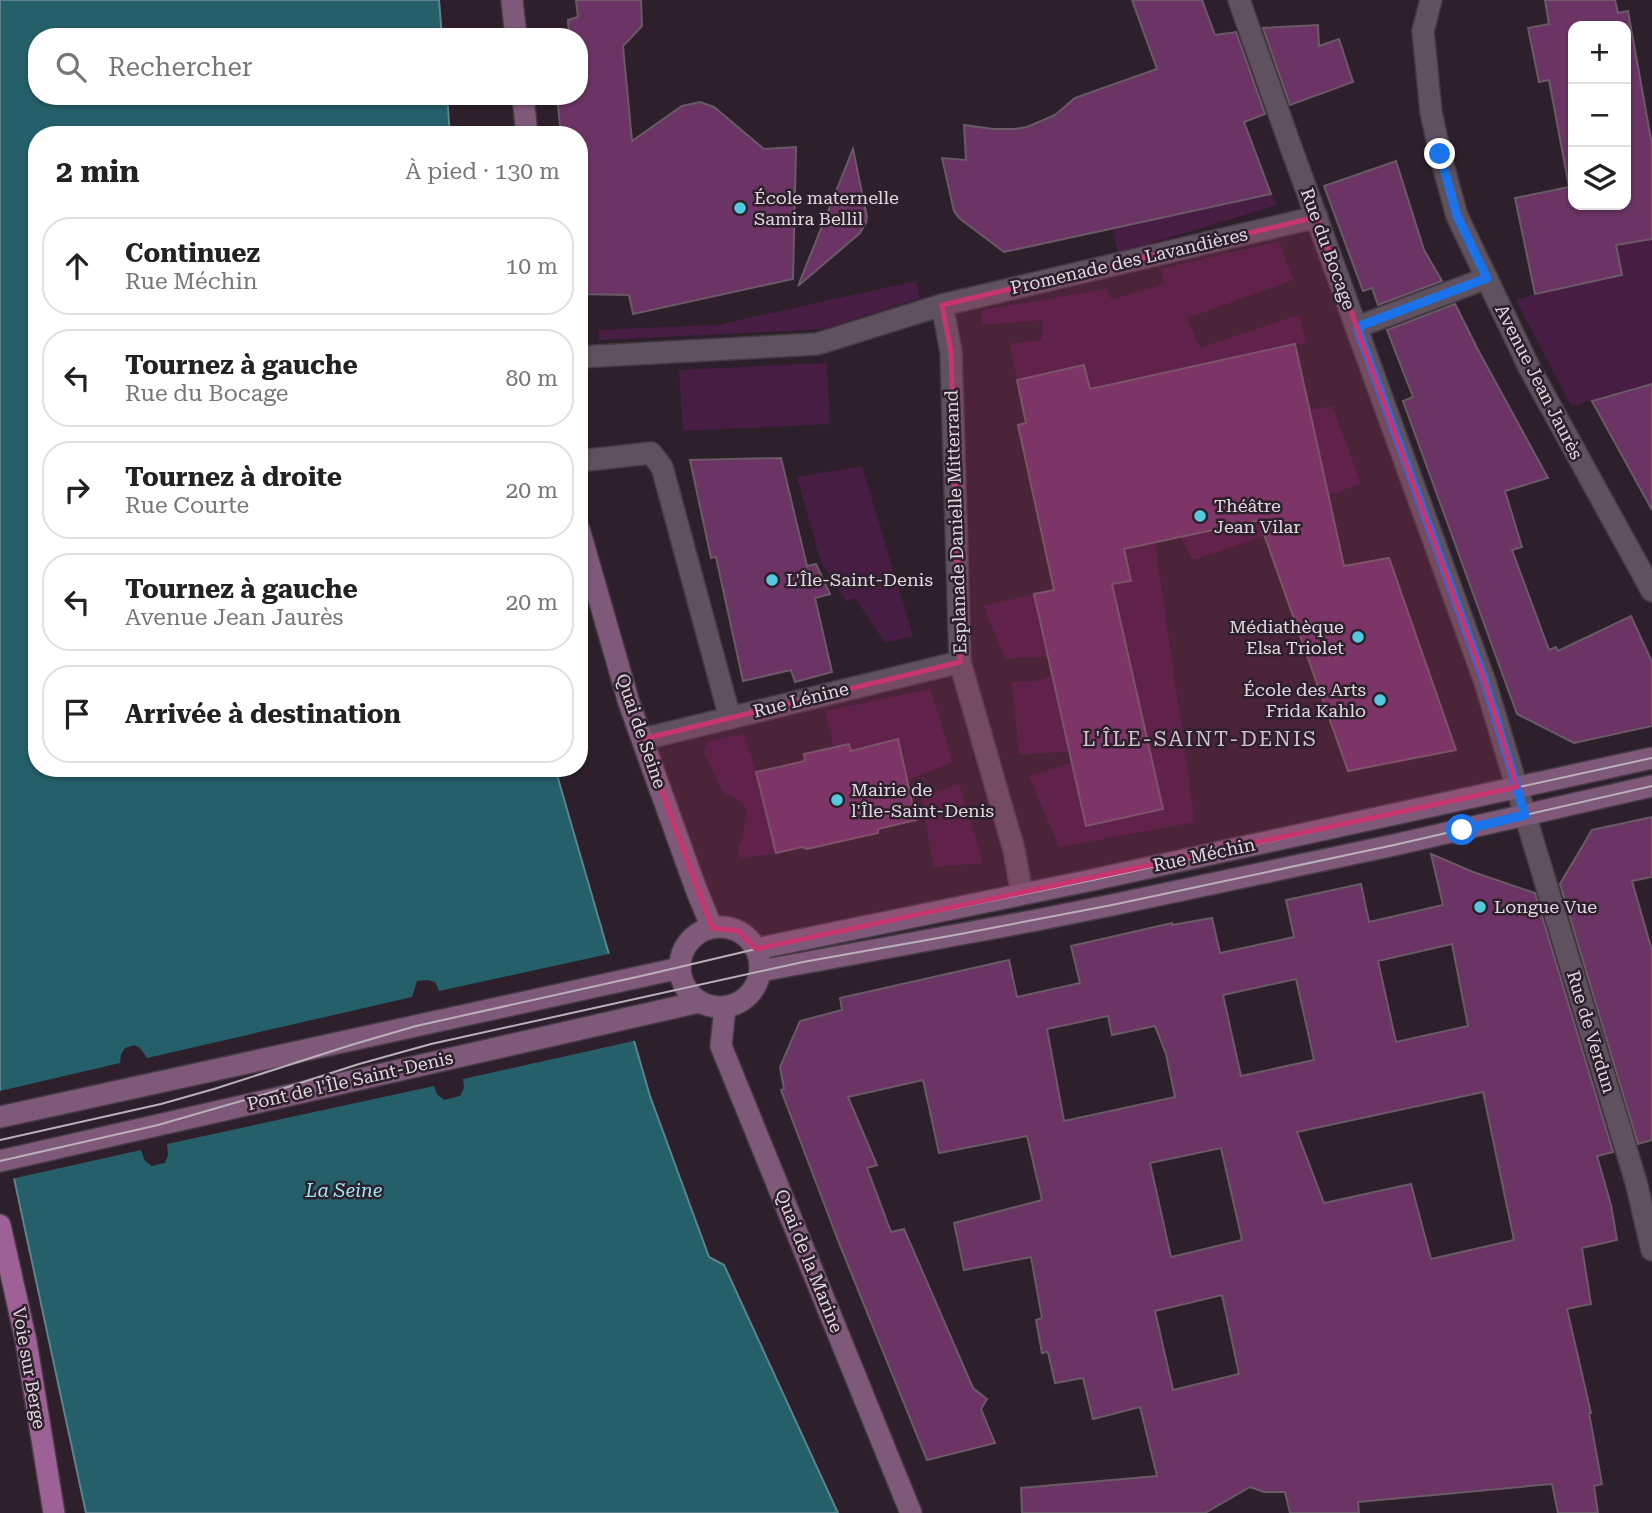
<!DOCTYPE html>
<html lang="fr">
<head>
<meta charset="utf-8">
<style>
	:root { --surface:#fff; --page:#f2f2f2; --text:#222; --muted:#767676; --line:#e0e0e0 }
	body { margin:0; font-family:"Roboto Serif",serif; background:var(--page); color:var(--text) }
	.controls { position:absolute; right:21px; top:21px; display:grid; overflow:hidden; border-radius:14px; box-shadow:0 2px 5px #0004 }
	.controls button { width:63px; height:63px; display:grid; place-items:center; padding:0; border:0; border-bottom:2px solid var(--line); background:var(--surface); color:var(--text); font:35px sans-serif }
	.stop { position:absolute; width:21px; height:21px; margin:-16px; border:5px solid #1a73e8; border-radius:50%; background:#fff }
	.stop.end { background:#1a73e8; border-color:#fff; box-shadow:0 2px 7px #0008 }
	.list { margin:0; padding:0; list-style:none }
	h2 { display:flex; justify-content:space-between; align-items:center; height:91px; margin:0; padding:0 28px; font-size:30px }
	h2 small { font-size:23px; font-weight:400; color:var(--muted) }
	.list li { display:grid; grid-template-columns:46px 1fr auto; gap:21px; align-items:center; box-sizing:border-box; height:98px; margin:0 14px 14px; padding:0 14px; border:2px solid var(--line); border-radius:28px }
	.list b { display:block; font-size:26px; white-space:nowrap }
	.list p { margin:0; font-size:23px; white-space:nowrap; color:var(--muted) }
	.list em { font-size:23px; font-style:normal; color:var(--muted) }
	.icon { flex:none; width:38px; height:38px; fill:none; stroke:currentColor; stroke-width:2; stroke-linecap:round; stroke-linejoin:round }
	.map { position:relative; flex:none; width:1652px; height:1513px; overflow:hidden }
	.search { position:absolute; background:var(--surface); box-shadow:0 2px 5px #0004; left:28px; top:28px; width:560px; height:77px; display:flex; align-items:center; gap:18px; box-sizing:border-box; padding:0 24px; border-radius:28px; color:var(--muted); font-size:26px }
	.panel { position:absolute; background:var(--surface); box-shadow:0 2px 5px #0004; left:28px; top:126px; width:560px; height:651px; border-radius:28px }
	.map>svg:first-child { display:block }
	.green { fill:#471d43 }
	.water { fill:#255f69; stroke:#5d838d; stroke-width:2 }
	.pier { fill:#2d202b }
	.building { fill:#6b3464; stroke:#695a66; stroke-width:2; fill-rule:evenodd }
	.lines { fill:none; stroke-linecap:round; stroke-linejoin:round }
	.lane-casing { stroke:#463b45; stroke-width:24 }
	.street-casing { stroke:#463b45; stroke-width:24 }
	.secondary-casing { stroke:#463b45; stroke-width:24 }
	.primary-casing { stroke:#463b45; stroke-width:24 }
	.lane { stroke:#5f515d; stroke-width:21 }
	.street { stroke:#5f515d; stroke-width:21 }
	.secondary { stroke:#7e597a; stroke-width:21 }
	.primary { stroke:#9d6196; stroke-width:21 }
	.tram { stroke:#bab0b9; stroke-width:2 }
	.route { stroke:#1a73e8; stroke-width:9 }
	.marked { fill:#c7356f; fill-opacity:0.2; stroke:#c7356f; stroke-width:5; stroke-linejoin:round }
	.poi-dot { fill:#55cadf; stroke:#2d202b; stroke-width:2.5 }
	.labels { text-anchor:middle; stroke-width:5; stroke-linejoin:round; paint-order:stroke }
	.poi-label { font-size:18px; fill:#e1d8e0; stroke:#2d202b; text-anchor:start }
	.street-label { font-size:18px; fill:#e1d8e0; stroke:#2d202b }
	.water-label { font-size:19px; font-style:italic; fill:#9be9f8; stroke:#2d202b }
	.quarter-label { font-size:21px; letter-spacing:2px; fill:#d1bfcd; stroke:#2d202b }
</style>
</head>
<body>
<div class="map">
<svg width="1652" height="1513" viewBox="0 0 1652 1513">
	<rect width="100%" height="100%" fill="#2d202b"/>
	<g class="green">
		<polygon points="1271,194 1277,205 1118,253 1112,229"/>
		<polygon points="1652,239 1652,384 1571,406 1516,300 1535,294 1621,276 1616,245"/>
		<polygon points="1279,241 1293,280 1187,318 1200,348 1298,315 1307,343 1295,344 1089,388 1081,366 1017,380 1010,344 1042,340 1042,320 982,325 982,310 1106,289 1112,300 1164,284 1161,269"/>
		<polygon points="916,281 920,298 824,329 599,340 598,330 717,325"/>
		<polygon points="827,363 830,424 683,431 679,370"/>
		<polygon points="1332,406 1361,484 1329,495 1310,410"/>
		<polygon points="862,466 913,636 885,643 855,598 846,601 821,562 797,477"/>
		<polygon points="1331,505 1333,512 1193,560 1180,537"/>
		<polygon points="1155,543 1195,822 1059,847 1029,776 1072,763 1086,825 1162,809 1113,585 1128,581 1124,550"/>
		<polygon points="1034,594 1048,656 1005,659 984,606"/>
		<polygon points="1052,676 1069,751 1019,755 1012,682 1036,681"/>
		<polygon points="930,689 953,762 907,780 898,739 851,751 848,743 834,747 825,711"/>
		<path d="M744,734l12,38 20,81 -36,5 -3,-9c7,-12 9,-27 9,-40l-8,-10 -14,-5 -20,-42 4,-11z"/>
		<polygon points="959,784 983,863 934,867 921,796"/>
	</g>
	<polygon class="water" points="0,0 439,0 442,37 37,37 37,96 447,96 450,135 37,135 37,768 555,768 650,1096 709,1257 724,1265 838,1513 86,1513 0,1113"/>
	<polygon class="pier" points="613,953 638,1040 463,1079 464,1088 460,1096 444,1100 437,1094 434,1086 167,1144 168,1155 165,1163 152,1166 145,1161 141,1150 11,1179 0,1130 0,1091 120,1063 121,1054 125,1048 134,1045 140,1048 147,1058 412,997 417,981 427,980 435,982 439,991"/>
	<g class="building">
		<polygon points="576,0 641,0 642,26 623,46 632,141 682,106 700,102 714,107 764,149 796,147 793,279 633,314 629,295 579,294 579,135 561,135 557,96 579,96 579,37 569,37 568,20 578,17"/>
		<polygon points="1132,0 1202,0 1215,35 1236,32 1265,114 1244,122 1271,194 1004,252 959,218 954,211 942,158 966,160 964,125 993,129 1015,129 1027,127 1055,115 1075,98 1157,69"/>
		<path d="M1545,0h70l3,13 10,-2 24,134v94l-36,6 6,30 -87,19 -20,-96 54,-11 -20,-107 -10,2 -11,-54 21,-4zM1573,26h53v179h-53z"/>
		<polygon points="1318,25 1319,46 1339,39 1353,82 1290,105 1263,28"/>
		<polygon points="853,149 867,217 866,223 860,233 798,286"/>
		<polygon points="1396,161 1424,250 1442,281 1378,305 1372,288 1363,291 1324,186"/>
		<polygon points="1455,304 1477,348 1548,478 1505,491 1522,547 1512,550 1549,650 1556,647 1558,651 1631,616 1652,662 1652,726 1574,743 1517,714 1403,401 1413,397 1387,330"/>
		<polygon points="1295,344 1344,566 1389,558 1456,750 1348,771 1259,520 1124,549 1131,581 1112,584 1163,809 1086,826 1034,594 1054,590 1018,425 1026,423 1017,380 1084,365 1090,389"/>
		<polygon points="1652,384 1652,510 1592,401"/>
		<polygon points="781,458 807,566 816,564 830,594 815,598 832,672 795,682 791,670 743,681 716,557 711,558 690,460"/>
		<polygon points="898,739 916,820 878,829 878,833 807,849 802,847 776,853 756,772 805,761 804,754 849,744 851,751"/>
		<polygon points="1652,817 1652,877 1632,881 1652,951 1652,1140 1638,1144 1560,884 1592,830"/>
		<path d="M1431,854l42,18 62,21 78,259 -16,4 14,49 6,35 -35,8 9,56 -24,5 24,104h-2l13,71 -8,2 4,27h-40l-6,-29 -194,18 1,11h-69l-5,-21h-21l-14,-5 -45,26h-183l-1,-25 136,-12 -17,-69 -47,12 -10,-41 -28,5 -7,-31 -6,1 -6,-33 6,-2 -11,-61 -67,13 -10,-47 88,-23 -15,-64 -88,17 -16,-73 -75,17 29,68 -10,3 24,64 13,-3 69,159 14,11 -6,10 14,34 -68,17 -88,-217 -58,-153 3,-1 -4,-22 20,-46 42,-11 -2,-12 169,-38 8,37 63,-14 -9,-37 101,-23v2l40,-7 8,35 74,-16 -8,-37 75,-16 8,38 74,-17zM1452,944l16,82 -72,16 -18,-81zM1296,979l18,81 -73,16 -18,-81zM1108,1016l4,19 43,-9 11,28 9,43 -111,24 -17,-92zM1483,1092l31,148 -83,19 -20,-75 -87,19 -27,-71zM1221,1148l21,92 -71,17 -21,-94zM1222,1295l17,79 -66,16 -18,-79z"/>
	</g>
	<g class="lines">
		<defs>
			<polyline id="lane" points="579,461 651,453 662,467 730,718"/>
			<g id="street">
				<polyline points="1239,0 1288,139 1485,682 1636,1182 1652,1250"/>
				<polyline points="1431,0 1423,31 1431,112 1440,154 1457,216 1530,369 1652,591"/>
				<polyline points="942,305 951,352 960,662 1014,850 1022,894"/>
				<polyline points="1357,327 1487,278"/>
				<polyline points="579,357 817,344 942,305 1317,217"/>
				<polyline points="643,739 960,662"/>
			</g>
			<g id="secondary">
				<polyline points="512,0 516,37"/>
				<polyline points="523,96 527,135"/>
				<polyline points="579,529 629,703 696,889 712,928"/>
				<circle cx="720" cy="967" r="40"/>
				<polyline points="756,949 1097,879 1652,758"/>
				<polyline points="760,971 1032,921 1112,905 1394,845 1652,786"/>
				<polyline points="725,1007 721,1046 911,1513"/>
				<polyline points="0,1117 680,968"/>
				<polyline points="0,1161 699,1002"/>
			</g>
			<polyline id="primary" points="0,1225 26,1341 54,1513"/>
		</defs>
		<use href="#lane" class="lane-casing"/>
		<use href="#street" class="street-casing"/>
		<use href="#secondary" class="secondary-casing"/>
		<use href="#primary" class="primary-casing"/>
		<use href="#lane" class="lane"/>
		<use href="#street" class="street"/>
		<use href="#secondary" class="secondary"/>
		<use href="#primary" class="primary"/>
		<g class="tram">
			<polyline points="0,1140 161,1104 214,1089 351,1045 416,1026 650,974 756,949 1097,879 1652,758"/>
			<polyline points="0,1161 158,1125 269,1093 359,1064 431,1044 803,962 955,935 1112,905 1394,845 1652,786"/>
		</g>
	</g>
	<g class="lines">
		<polyline class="route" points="1440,154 1457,216 1487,278 1357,327 1485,682 1525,815 1462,830"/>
	</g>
	<path class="marked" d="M1317,217l168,465 32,105 -761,162 -18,-18 -26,-3 -69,-189 317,-77 -9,-310 -9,-47z"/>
	<g class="poi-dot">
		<circle cx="740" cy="208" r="7"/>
		<circle cx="1200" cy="516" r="7"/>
		<circle cx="772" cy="580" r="7"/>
		<circle cx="1358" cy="637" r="7"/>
		<circle cx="1380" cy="700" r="7"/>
		<circle cx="837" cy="800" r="7"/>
		<circle cx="1480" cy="907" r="7"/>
	</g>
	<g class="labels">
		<g class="poi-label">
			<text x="754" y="204">École maternelle<tspan x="754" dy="21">Samira Bellil</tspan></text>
			<text x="1214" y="512">Théâtre<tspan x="1214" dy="21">Jean Vilar</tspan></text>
			<text x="786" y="586">L'Île-Saint-Denis</text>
			<text x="1344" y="633" text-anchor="end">Médiathèque<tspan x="1344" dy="21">Elsa Triolet</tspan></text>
			<text x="1366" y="696" text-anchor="end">École des Arts<tspan x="1366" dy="21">Frida Kahlo</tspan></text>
			<text x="851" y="796">Mairie de<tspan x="851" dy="21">l'Île-Saint-Denis</tspan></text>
			<text x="1494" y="913">Longue Vue</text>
		</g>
		<g class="street-label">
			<text transform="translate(1328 249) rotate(70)" y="6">Rue du Bocage</text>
			<text transform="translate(1129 261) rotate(-13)" y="6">Promenade des Lavandières</text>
			<text transform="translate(1539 382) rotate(63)" y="6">Avenue Jean Jaurès</text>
			<text transform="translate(956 522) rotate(-92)" y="6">Esplanade Danielle Mitterrand</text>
			<text transform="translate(801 700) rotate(-14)" y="6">Rue Lénine</text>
			<text transform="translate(641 731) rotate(71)" y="6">Quai de Seine</text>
			<text transform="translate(1204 855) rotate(-12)" y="6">Rue Méchin</text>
			<text transform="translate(1591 1032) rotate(73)" y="6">Rue de Verdun</text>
			<text transform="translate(350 1081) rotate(-13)" y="6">Pont de l'Île Saint-Denis</text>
			<text transform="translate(809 1261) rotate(68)" y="6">Quai de la Marine</text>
			<text transform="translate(29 1368) rotate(80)" y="6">Voie sur Berge</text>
		</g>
		<g class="water-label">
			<text x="344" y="1197">La Seine</text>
		</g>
		<g class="quarter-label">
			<text x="1200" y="746">L'ÎLE-SAINT-DENIS</text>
		</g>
	</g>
</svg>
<div class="controls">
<button>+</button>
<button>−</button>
<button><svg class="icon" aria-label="layers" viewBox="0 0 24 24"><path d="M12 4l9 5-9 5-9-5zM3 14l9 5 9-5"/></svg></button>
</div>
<div class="stop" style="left:1462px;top:830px"></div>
<div class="stop end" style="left:1440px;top:154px"></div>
<div class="search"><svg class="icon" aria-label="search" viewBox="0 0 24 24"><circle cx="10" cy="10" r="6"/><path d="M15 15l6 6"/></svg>Rechercher</div>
<section class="panel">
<h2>2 min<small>À pied · 130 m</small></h2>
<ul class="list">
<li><svg class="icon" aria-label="ahead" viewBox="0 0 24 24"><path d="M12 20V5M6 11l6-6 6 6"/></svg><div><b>Continuez</b><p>Rue Méchin</p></div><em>10 m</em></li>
<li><svg class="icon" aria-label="left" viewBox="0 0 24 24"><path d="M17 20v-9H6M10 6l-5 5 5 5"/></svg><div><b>Tournez à gauche</b><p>Rue du Bocage</p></div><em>80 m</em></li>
<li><svg class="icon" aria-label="right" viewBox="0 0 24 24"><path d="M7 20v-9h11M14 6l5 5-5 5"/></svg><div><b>Tournez à droite</b><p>Rue Courte</p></div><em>20 m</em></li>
<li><svg class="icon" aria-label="left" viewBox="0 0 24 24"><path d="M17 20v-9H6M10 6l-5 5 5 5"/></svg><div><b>Tournez à gauche</b><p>Avenue Jean Jaurès</p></div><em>20 m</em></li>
<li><svg class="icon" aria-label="arrive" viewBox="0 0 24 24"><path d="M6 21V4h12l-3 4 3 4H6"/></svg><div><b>Arrivée à destination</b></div></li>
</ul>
</section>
</div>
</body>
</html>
